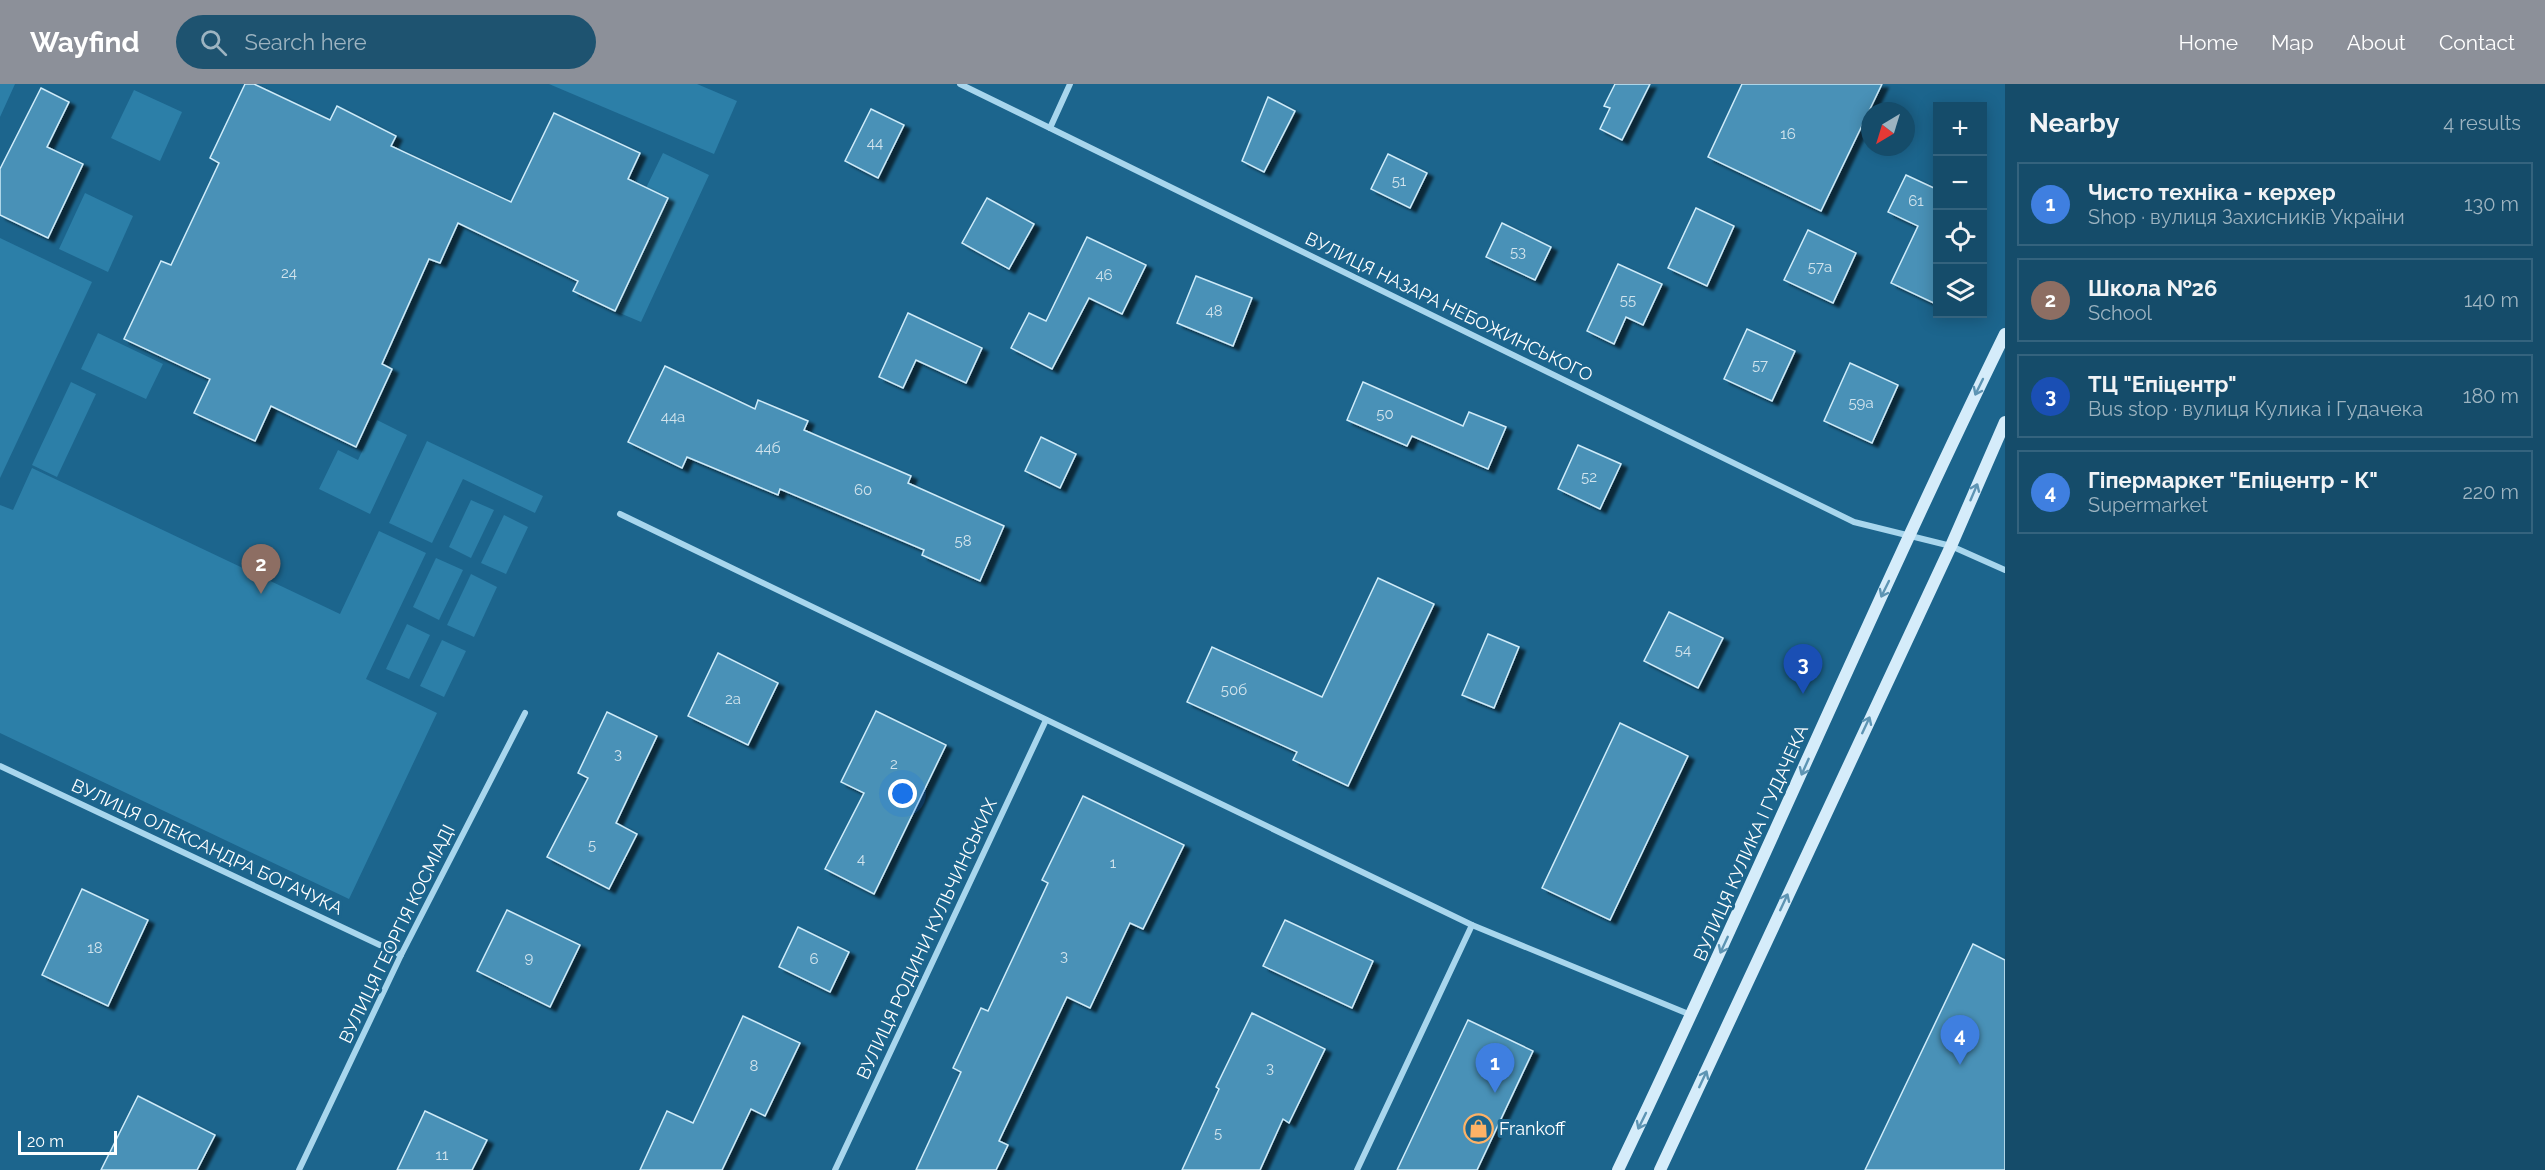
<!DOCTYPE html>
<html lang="en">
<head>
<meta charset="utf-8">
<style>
	:root { --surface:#154c6a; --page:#1e5370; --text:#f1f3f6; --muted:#9db4c1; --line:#34637e; --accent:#8c9099 }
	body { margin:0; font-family:Raleway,sans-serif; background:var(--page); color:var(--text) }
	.controls { position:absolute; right:18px; top:18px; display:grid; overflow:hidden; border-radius:0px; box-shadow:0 3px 15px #0003 }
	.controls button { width:54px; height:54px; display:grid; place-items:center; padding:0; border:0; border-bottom:2px solid var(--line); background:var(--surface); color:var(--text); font:30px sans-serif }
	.compass { position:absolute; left:1861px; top:18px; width:54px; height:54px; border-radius:50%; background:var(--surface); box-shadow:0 3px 15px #0003; rotate:218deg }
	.scale { position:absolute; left:18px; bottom:15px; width:99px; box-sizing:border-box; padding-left:6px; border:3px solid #fff; border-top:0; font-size:16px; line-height:21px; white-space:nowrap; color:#fff; -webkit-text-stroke:4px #1c658d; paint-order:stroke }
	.you { position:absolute; left:903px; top:710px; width:21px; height:21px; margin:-15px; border:4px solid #fff; border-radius:50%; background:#1a73e8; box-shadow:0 0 0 9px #1a73e833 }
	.badge { display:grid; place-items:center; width:39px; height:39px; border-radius:50%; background:var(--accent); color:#fff; font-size:20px; font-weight:700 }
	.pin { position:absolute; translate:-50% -50px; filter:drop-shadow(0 2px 3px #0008) }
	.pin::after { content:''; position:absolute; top:32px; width:21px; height:18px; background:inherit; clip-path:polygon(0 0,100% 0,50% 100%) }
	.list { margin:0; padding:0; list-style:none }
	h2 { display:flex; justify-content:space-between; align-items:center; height:78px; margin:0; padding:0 24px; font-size:26px }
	h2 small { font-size:20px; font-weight:400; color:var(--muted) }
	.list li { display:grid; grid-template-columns:39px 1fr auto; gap:18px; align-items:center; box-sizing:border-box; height:84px; margin:0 12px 12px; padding:0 12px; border:2px solid var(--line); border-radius:0px }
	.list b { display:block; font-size:22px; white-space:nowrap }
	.list p { margin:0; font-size:20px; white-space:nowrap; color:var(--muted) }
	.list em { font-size:20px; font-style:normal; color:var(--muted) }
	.icon { flex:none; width:33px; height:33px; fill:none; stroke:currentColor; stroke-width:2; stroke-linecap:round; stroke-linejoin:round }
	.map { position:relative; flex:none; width:2005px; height:1086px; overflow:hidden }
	header { display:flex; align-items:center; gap:36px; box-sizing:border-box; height:84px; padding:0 30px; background:var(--accent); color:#fff }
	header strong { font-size:28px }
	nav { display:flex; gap:33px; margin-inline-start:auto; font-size:21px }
	.search { width:420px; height:54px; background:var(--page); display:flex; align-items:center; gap:15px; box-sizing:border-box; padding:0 21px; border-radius:33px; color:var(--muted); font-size:22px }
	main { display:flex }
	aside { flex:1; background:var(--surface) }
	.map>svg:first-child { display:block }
	.green { fill:#2c7fa8 }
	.building { fill:#4991b7; stroke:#ceebf9; stroke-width:1.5; filter:url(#shadow) }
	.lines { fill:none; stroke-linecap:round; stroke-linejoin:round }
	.street { stroke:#a8d6ed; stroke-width:6 }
	.secondary { stroke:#d5ecfa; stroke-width:12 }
	.oneway { stroke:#5d94b3 }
	.labels { text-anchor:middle; stroke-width:6; stroke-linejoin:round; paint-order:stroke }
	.number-label { font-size:15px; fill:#d2e4ed }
	.street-label { font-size:18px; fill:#fff; stroke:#1c658d }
	.poi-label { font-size:18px; fill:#fff; stroke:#1c658d; text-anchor:start }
</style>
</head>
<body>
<header>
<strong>Wayfind</strong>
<div class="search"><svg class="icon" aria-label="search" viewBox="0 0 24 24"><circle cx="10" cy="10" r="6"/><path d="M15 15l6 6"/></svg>Search here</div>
<nav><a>Home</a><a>Map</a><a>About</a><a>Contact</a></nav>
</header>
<main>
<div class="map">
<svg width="2005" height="1086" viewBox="0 0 2005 1086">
	<defs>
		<filter id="shadow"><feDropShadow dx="6" dy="4" stdDeviation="1.5" flood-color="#0009"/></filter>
	</defs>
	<rect width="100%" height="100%" fill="#1c658d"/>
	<g class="green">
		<polygon points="0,0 15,0 0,33"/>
		<polygon points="549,0 697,0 737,17 714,70"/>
		<polygon points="134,6 182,28 160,77 111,54"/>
		<polygon points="663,69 709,91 641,238 615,227 667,114 646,104"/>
		<polygon points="85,109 133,132 108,188 59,165"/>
		<polygon points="0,154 92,198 0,394"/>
		<polygon points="98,249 163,280 146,315 81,285"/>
		<polygon points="71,298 96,310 57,393 32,381"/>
		<polygon points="377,336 407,351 370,430 319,405 338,366 358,376"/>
		<polygon points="427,357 543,412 535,429 463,395 432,459 389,439"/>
		<polygon points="32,384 340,530 379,447 426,469 366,595 437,629 349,815 0,649 0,421 13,426"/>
		<polygon points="471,416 494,426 471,474 449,463"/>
		<polygon points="504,431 528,443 506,490 481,479"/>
		<polygon points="436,474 463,486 439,536 413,523"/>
		<polygon points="471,490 497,503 474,553 447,541"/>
		<polygon points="407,540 430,551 409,595 386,585"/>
		<polygon points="442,556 466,567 444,613 420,602"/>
	</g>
	<g class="building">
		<polygon points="245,0 254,0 330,36 337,22 396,52 391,62 511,118 554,29 640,69 628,95 668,114 615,227 573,207 578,197 458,139 440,179 429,175 382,280 392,285 356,363 271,322 255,357 194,329 210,295 124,255 161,177 171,181 219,79 210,74"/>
		<polygon points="1615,0 1650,0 1622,56 1600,45 1610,24 1604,22"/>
		<polygon points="1742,0 1882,0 1821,127 1708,73"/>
		<polygon points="41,4 69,18 47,63 83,80 48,154 0,131 0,85"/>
		<polygon points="1268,13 1295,27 1264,88 1242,77"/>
		<polygon points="871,25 904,41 878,94 845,77"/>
		<polygon points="1388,70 1427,89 1410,124 1371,105"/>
		<polygon points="1906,91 1936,105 1938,101 1938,221 1891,199 1918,142 1888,128"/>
		<polygon points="987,114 1034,140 1009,185 962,159"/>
		<polygon points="1696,124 1734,142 1707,202 1668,184"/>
		<polygon points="1502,139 1551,163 1535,196 1486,173"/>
		<polygon points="1808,146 1856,169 1833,219 1784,196"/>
		<polygon points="1087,153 1146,181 1122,230 1089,214 1052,285 1011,264 1029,229 1046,237"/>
		<polygon points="1618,180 1662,200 1643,241 1626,233 1614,260 1587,247"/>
		<polygon points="1196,192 1252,214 1233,262 1177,239"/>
		<polygon points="908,229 982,264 966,299 916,276 903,304 879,293"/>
		<polygon points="1747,245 1795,267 1772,317 1724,295"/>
		<polygon points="1850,279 1898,301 1872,359 1824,337"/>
		<polygon points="665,282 755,325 758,316 808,337 804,346 911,392 908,399 1004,442 980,497 922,471 924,466 780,405 778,411 687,373 682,384 628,358"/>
		<polygon points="1363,298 1463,342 1469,328 1506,343 1488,385 1412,352 1407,362 1347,336"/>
		<polygon points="1041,353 1076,370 1060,404 1025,387"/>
		<polygon points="1578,361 1621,380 1600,425 1558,405"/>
		<polygon points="1378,494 1434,520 1348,702 1293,676 1297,668 1187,618 1212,563 1322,613"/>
		<polygon points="1669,528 1723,554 1698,604 1644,577"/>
		<polygon points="1488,550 1519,563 1494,624 1462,611"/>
		<polygon points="718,569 778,599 748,661 688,632"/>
		<polygon points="876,627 946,661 874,810 825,785 864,709 841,698"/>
		<polygon points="607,628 657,652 616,739 637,750 609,805 547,773 588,694 578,689"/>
		<polygon points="1620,639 1688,672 1610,836 1542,804"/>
		<polygon points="1083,712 1184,761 1143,845 1130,839 1090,924 1067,913 999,1057 1008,1061 996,1086 916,1086 961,988 953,984 981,924 988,927 1048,799 1042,796"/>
		<polygon points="82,805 148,836 108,922 42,891"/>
		<polygon points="507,826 580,861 550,923 477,887"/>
		<polygon points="1285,836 1373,877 1352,924 1263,882"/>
		<polygon points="798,843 849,868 830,908 779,883"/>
		<polygon points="1973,860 2005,876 2005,1086 1865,1086"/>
		<polygon points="1252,929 1325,965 1289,1039 1283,1035 1260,1086 1182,1086 1219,1005 1216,1003"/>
		<polygon points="743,932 800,959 765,1032 751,1025 722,1086 640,1086 667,1027 693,1039"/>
		<polygon points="1468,936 1533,967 1477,1086 1397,1086"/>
		<polygon points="138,1012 215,1051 197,1086 101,1086"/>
		<polygon points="425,1027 487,1056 472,1086 397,1086"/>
	</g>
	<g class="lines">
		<g class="street">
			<polyline points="960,0 1854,438 1951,462 2005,486"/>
			<polyline points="1050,44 1070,0"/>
			<polyline points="620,430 1472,841 1691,931"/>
			<polyline points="0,682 401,871"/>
			<polyline points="299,1086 401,871 525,629"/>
			<polyline points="835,1086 1046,636"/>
			<polyline points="1357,1086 1472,841"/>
		</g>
		<g class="secondary">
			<path d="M1618,1086c133,-277 252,-560 387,-836"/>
			<polyline points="1660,1086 1951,462 2005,338"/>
		</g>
	</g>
	<defs><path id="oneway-shaft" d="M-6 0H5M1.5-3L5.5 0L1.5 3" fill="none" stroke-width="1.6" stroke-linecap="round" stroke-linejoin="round" transform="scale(1.5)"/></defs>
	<g class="oneway">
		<use href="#oneway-shaft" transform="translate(1979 303) rotate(116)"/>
		<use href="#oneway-shaft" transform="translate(1974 408) rotate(-67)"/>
		<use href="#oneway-shaft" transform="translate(1885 505) rotate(116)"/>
		<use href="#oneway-shaft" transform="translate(1866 641) rotate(-65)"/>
		<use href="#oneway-shaft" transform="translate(1805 683) rotate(114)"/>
		<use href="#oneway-shaft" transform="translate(1784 818) rotate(-65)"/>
		<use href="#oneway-shaft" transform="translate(1724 861) rotate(115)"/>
		<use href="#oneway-shaft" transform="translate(1703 995) rotate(-65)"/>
		<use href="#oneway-shaft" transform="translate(1642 1037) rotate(116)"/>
	</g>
	<defs>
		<symbol id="shop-ring" viewBox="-11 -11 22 22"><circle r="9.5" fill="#1c658d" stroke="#feb266" stroke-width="1.5"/><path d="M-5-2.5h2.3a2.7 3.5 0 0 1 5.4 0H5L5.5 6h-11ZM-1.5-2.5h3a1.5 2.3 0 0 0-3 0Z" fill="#feb266"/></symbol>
	</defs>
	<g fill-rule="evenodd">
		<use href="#shop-ring" x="1462" y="1028" width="33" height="33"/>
	</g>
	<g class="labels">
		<g class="number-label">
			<text x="1788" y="55">16</text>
			<text x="875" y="64">44</text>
			<text x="1399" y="102">51</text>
			<text x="1916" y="122">61</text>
			<text x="1518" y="173">53</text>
			<text x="1820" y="188">57а</text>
			<text x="289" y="194">24</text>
			<text x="1104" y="196">46</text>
			<text x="1628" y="221">55</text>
			<text x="1214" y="232">48</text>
			<text x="1760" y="286">57</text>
			<text x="1861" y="324">59а</text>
			<text x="1385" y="335">50</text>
			<text x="673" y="338">44а</text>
			<text x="768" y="369">44б</text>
			<text x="1589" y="398">52</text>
			<text x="863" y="411">60</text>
			<text x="963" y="462">58</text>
			<text x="1683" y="571">54</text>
			<text x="1234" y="611">50б</text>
			<text x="733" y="620">2а</text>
			<text x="618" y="675">3</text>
			<text x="894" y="685">2</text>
			<text x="592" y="766">5</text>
			<text x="861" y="780">4</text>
			<text x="1113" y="784">1</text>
			<text x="95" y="869">18</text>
			<text x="1064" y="877">3</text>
			<text x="529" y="879">9</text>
			<text x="814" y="880">6</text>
			<text x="754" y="987">8</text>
			<text x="1270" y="989">3</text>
			<text x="1218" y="1054">5</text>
			<text x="442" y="1076">11</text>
		</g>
		<g class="street-label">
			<text transform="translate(1449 223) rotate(26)" y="6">ВУЛИЦЯ НАЗАРА НЕБОЖИНСЬКОГО</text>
			<text transform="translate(1751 759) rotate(-66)" y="6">ВУЛИЦЯ КУЛИКА І ГУДАЧЕКА</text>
			<text transform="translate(207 763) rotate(25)" y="6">ВУЛИЦЯ ОЛЕКСАНДРА БОГАЧУКА</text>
			<text transform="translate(397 850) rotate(-64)" y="6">ВУЛИЦЯ ГЕОРГІЯ КОСМІАДІ</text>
			<text transform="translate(927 855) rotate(-65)" y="6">ВУЛИЦЯ РОДИНИ КУЛЬЧИНСЬКИХ</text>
		</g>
		<g class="poi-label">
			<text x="1499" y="1051">Frankoff</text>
		</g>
	</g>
</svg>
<div class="controls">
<button>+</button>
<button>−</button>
<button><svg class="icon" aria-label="locate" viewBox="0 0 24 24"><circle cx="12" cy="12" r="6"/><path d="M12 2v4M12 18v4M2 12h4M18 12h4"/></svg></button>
<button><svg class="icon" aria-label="layers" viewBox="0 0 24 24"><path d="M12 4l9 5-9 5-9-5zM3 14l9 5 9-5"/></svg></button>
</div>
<svg class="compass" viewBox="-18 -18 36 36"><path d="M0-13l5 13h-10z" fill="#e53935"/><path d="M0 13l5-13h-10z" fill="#9db4c1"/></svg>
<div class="scale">20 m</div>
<div class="you"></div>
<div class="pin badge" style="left:1495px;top:1009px;background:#3f7fe0">1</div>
<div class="pin badge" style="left:261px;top:510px;background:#8d6e63">2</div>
<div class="pin badge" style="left:1803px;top:610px;background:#1a4fb4">3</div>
<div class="pin badge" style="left:1960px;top:981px;background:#3f7fe0">4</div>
</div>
<aside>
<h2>Nearby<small>4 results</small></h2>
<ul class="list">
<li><span class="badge" style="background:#3f7fe0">1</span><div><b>Чисто техніка - керхер</b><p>Shop · вулиця Захисників України</p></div><em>130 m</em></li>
<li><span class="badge" style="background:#8d6e63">2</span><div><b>Школа №26</b><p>School</p></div><em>140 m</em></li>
<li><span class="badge" style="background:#1a4fb4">3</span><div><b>ТЦ &quot;Епіцентр&quot;</b><p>Bus stop · вулиця Кулика і Гудачека</p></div><em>180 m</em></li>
<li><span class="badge" style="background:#3f7fe0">4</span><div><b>Гіпермаркет &quot;Епіцентр - К&quot;</b><p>Supermarket</p></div><em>220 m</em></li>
</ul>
</aside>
</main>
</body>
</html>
